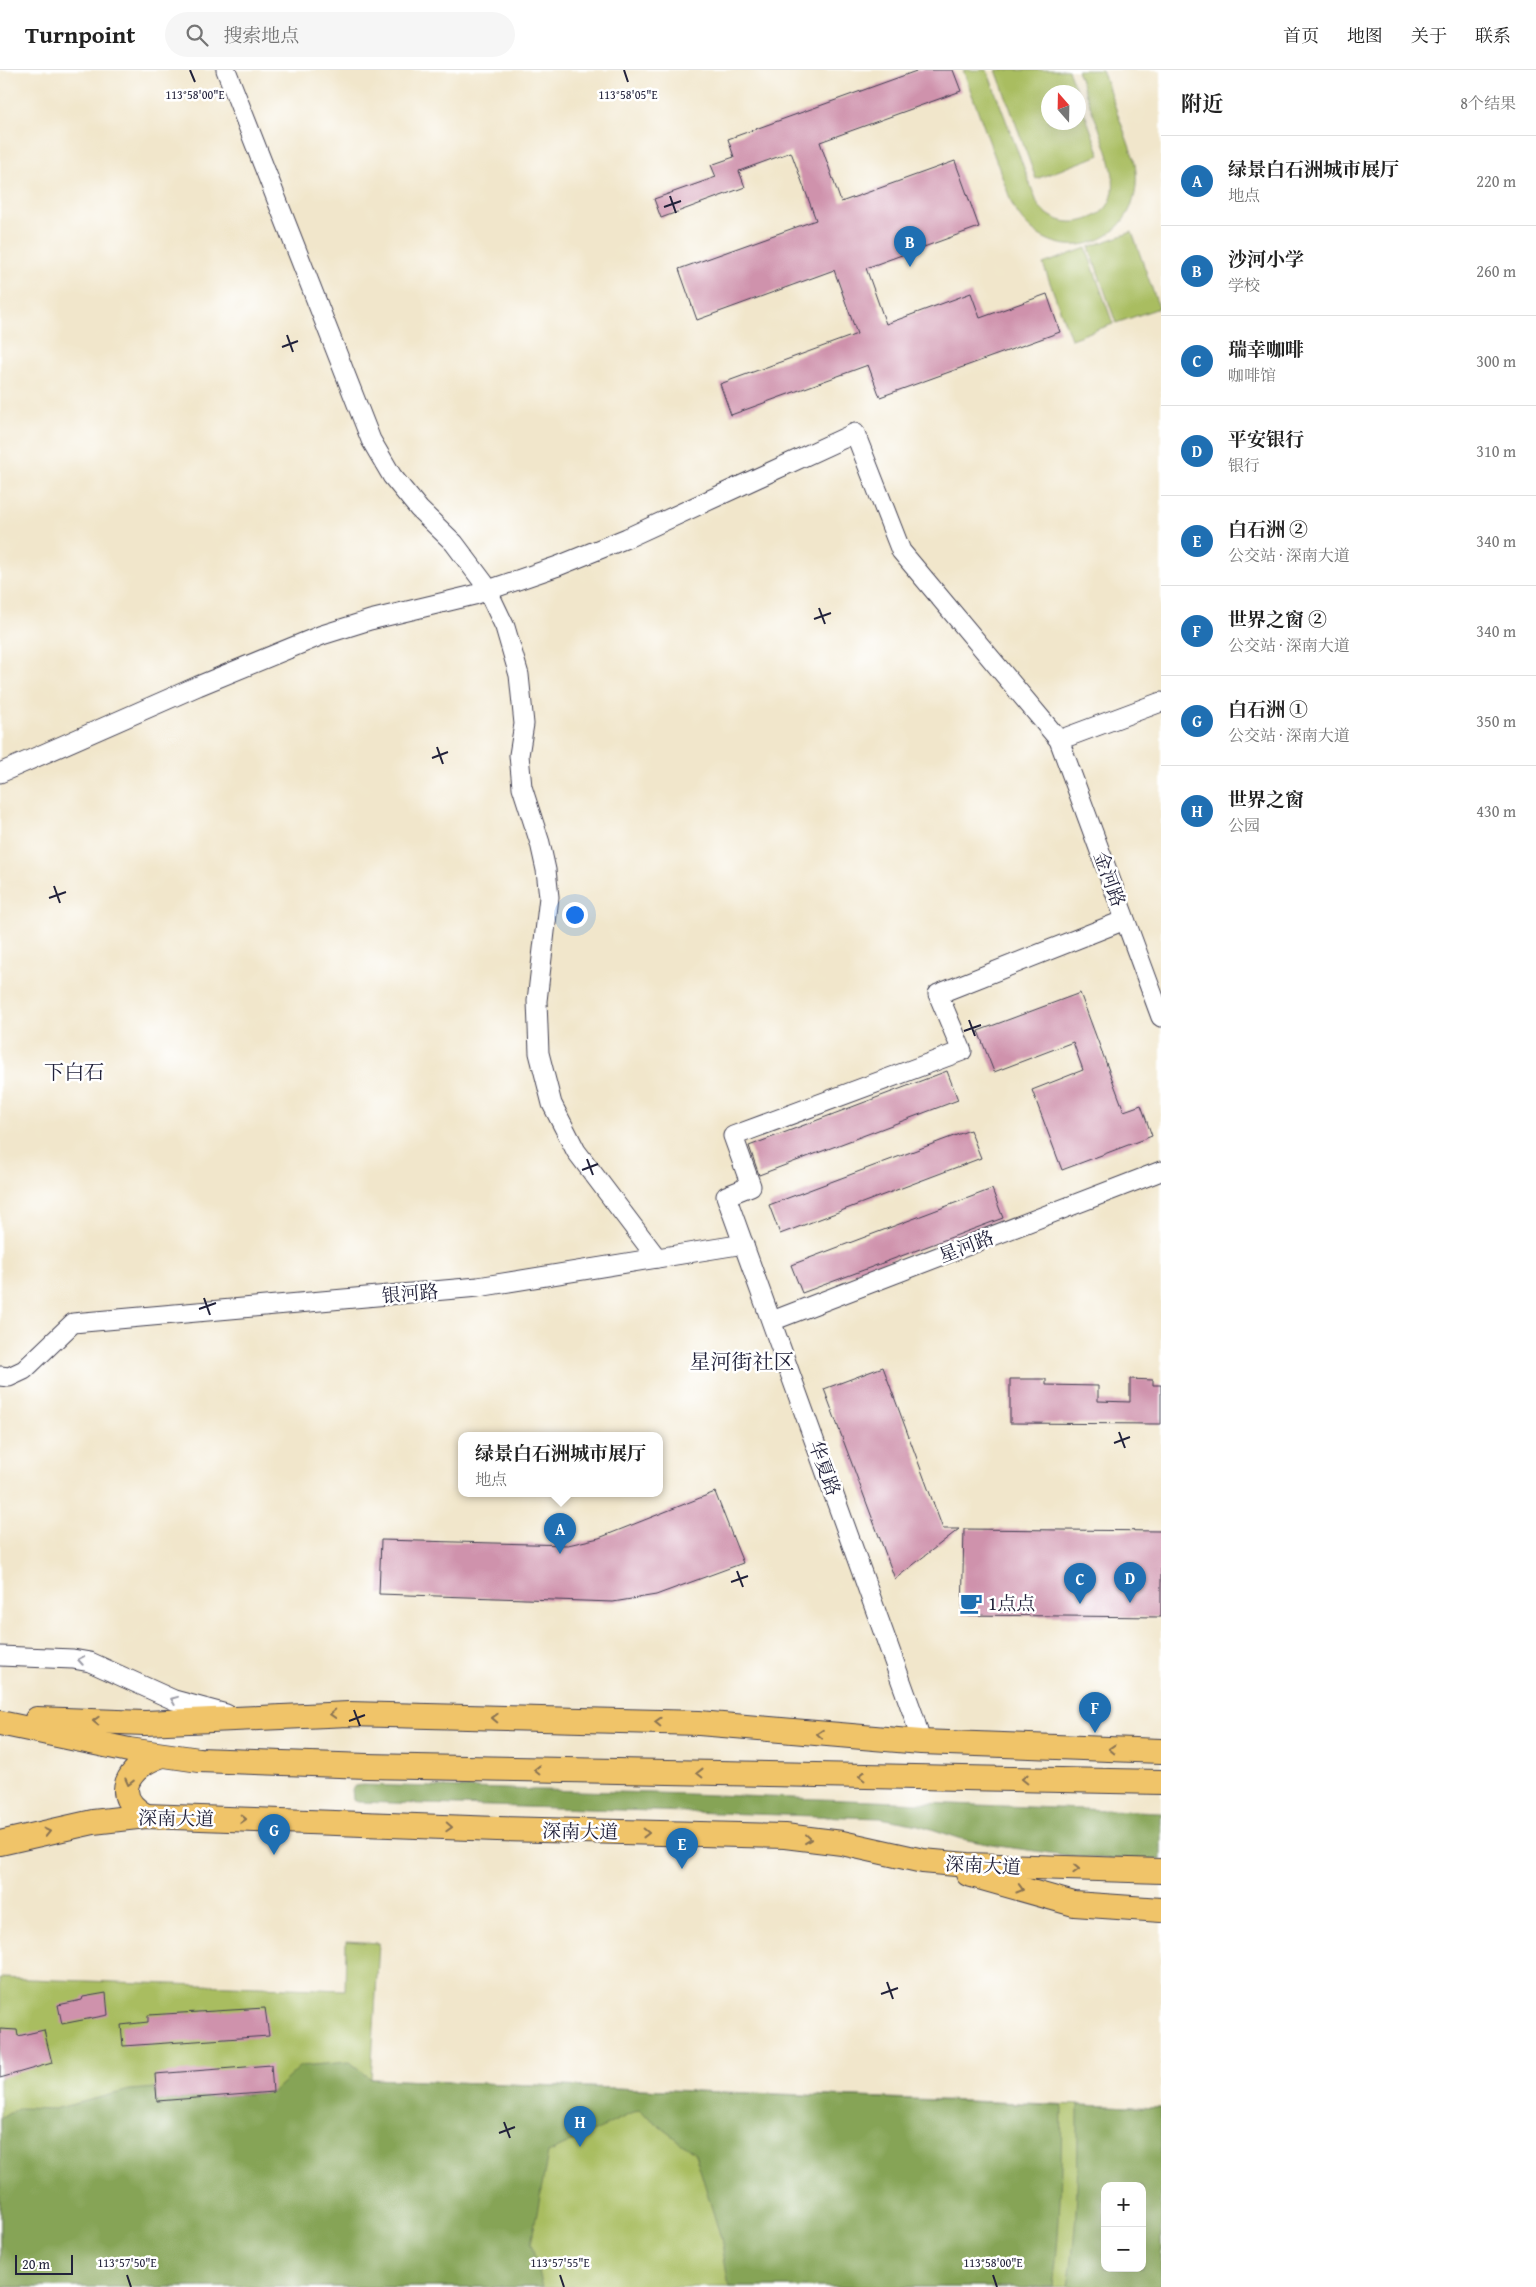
<!DOCTYPE html>
<html lang="zh">
<head>
<meta charset="utf-8">
<style>
	:root { --surface:#fff; --page:#f6f6f6; --text:#222; --muted:#767676; --line:#e0e0e0; --accent:#1f6fb2 }
	body { margin:0; font-family:"Gentium Book Plus","Noto Serif SC",serif; background:var(--page); color:var(--text) }
	.controls { position:absolute; right:15px; bottom:15px; display:grid; overflow:hidden; border-radius:10px; box-shadow:0 5px 20px #0002 }
	.controls button { width:45px; height:45px; display:grid; place-items:center; padding:0; border:0; border-bottom:1px solid var(--line); background:var(--surface); color:var(--text); font:25px sans-serif }
	.compass { position:absolute; left:1041px; top:15px; width:45px; height:45px; border-radius:50%; background:var(--surface); box-shadow:0 5px 20px #0002; rotate:340deg }
	.scale { position:absolute; left:15px; bottom:12px; width:58px; box-sizing:border-box; padding-left:5px; border:2px solid #22223b; border-top:0; font-size:14px; line-height:18px; white-space:nowrap; color:#22223b; -webkit-text-stroke:4px #fff; paint-order:stroke }
	.you { position:absolute; left:574px; top:844px; width:18px; height:18px; margin:-12px; border:4px solid #fff; border-radius:50%; background:#1a73e8; box-shadow:0 0 0 8px #1a73e833 }
	.badge { display:grid; place-items:center; width:32px; height:32px; border-radius:50%; background:var(--accent); color:#fff; font-size:16px; font-weight:700 }
	.pin { position:absolute; translate:-50% -41px; filter:drop-shadow(0 1px 2px #0008) }
	.pin::after { content:''; position:absolute; top:26px; width:18px; height:15px; background:inherit; clip-path:polygon(0 0,100% 0,50% 100%) }
	.popup { position:absolute; left:458px; top:1362px; width:205px; height:65px; box-sizing:border-box; display:grid; place-content:center; border-radius:10px; background:var(--surface); filter:drop-shadow(0 1px 4px #0005); font-size:16px; white-space:nowrap; color:var(--muted) }
	.popup b { font-size:19px; color:var(--text) }
	.popup::after { content:''; position:absolute; left:50%; top:100%; margin-left:-10px; border:10px solid transparent; border-top-color:var(--surface) }
	.list { margin:0; padding:0; list-style:none }
	h2 { display:flex; justify-content:space-between; align-items:center; height:65px; margin:0; padding:0 20px; font-size:21px }
	h2 small { font-size:16px; font-weight:400; color:var(--muted) }
	.list li { display:grid; grid-template-columns:32px 1fr auto; gap:15px; align-items:center; box-sizing:border-box; height:90px; padding:0 20px; border-top:1px solid var(--line) }
	.list b { display:block; font-size:19px; white-space:nowrap }
	.list p { margin:0; font-size:16px; white-space:nowrap; color:var(--muted) }
	.list em { font-size:16px; font-style:normal; color:var(--muted) }
	.icon { flex:none; width:28px; height:28px; fill:none; stroke:currentColor; stroke-width:2; stroke-linecap:round; stroke-linejoin:round }
	.map { position:relative; flex:none; width:1161px; height:2217px; overflow:hidden }
	header { display:flex; align-items:center; gap:30px; box-sizing:border-box; height:70px; padding:0 25px; background:var(--surface); border-bottom:1px solid var(--line) }
	header strong { font-size:24px }
	nav { display:flex; gap:28px; margin-inline-start:auto; font-size:18px }
	.search { width:350px; height:45px; background:var(--page); display:flex; align-items:center; gap:12px; box-sizing:border-box; padding:0 18px; border-radius:28px; color:var(--muted); font-size:19px }
	main { display:flex }
	aside { flex:1; background:var(--surface) }
	.map>svg:first-child { display:block }
	.green { fill:#a9bd61; stroke:#66704e; fill-rule:evenodd }
	.forest { fill:#86a457; stroke:#546349; fill-rule:evenodd }
	.building { fill:#cf92ac }
	.lines { fill:none; stroke-linecap:round; stroke-linejoin:round }
	.minor-casing { stroke:#413f51; stroke-width:21 }
	.major-casing { stroke:#413f51; stroke-width:26 }
	.minor { stroke:#fff; stroke-width:19 }
	.major { stroke:#f0c469; stroke-width:24 }
	.oneway { stroke:#9c9ca7 }
	.oneway2 { stroke:#897352 }
	.ticks { fill:none; stroke:#22223b; stroke-width:2 }
	.labels { text-anchor:middle; stroke-width:5; stroke-linejoin:round; paint-order:stroke }
	.street-label { font-size:19px; fill:#22223b; stroke:#fff }
	.poi-label { font-size:19px; fill:#22223b; stroke:#fff; text-anchor:start }
	.neighbourhood-label { font-size:20px; fill:#22223b; stroke:#fff }
	.quarter-label { font-size:21px; fill:#22223b; stroke:#fff }
	.ticks-label { font-size:12px; text-anchor:middle; fill:#22223b; stroke:#fff; stroke-width:5; stroke-linejoin:round; paint-order:stroke }
</style>
</head>
<body>
<header>
<strong>Turnpoint</strong>
<div class="search"><svg class="icon" aria-label="search" viewBox="0 0 24 24"><circle cx="10" cy="10" r="6"/><path d="M15 15l6 6"/></svg>搜索地点</div>
<nav><a>首页</a><a>地图</a><a>关于</a><a>联系</a></nav>
</header>
<main>
<div class="map">
<svg width="1161" height="2217" viewBox="0 0 1161 2217">
	<rect width="100%" height="100%" fill="#fff"/>
	<filter id="ink" filterUnits="userSpaceOnUse"><feTurbulence type="fractalNoise" baseFrequency=".02" numOctaves="2"/><feDisplacementMap in="SourceGraphic" scale="10" xChannelSelector="R" yChannelSelector="G"/><feConvolveMatrix kernelMatrix="1 2 1 2 8 2 1 2 1" color-interpolation-filters="sRGB"/></filter>
	<filter id="wash" filterUnits="userSpaceOnUse"><feTurbulence type="fractalNoise" baseFrequency=".0096" numOctaves="4" result="noise"/><feDisplacementMap in="SourceGraphic" scale="20" xChannelSelector="R" yChannelSelector="G"/><feGaussianBlur stdDeviation="1.12" result="paint"/><feColorMatrix in="noise" values="0 0 0 0 0 0 0 0 0 0 0 0 0 0 0 0 0 1.4 0 .05"/><feComposite in="paint" operator="in"/></filter>
	<g filter="url(#wash)">
		<rect width="100%" height="100%" fill="#f1e6cb"/>
		<g class="green">
			<path d="M963,0h24l51,135c11,13 26,20 44,16 50,-12 28,-61 17,-93 -8,-19 -15,-39 -22,-58h25l32,89c19,84 -83,121 -122,45z"/>
			<polygon points="996,0 1068,0 1077,22 1048,22 1048,52 1078,52 1079,28 1100,85 1036,109"/>
			<polygon points="1132,162 1159,238 1116,253 1089,177"/>
			<polygon points="1086,178 1113,254 1071,269 1043,194"/>
			<path d="M346,1871l33,2 -8,136 790,29v179h-1161v-309l345,12zM1105,2116h37v82h-37z"/>
		</g>
		<g class="forest">
			<polygon points="362,1715 689,1724 1161,1742 1161,1790 1086,1788 998,1776 962,1769 919,1755 880,1748 358,1732 353,1730 352,1719 356,1716"/>
			<path d="M350,1992l21,17 691,26c-1,61 -1,121 -9,182h-324l-8,-49 -26,-85 -56,-43 -91,43 -17,91 12,43h-543v-169l20,-10 34,1 76,-19 26,-2 1,13 116,-9 28,-26z"/>
			<path d="M1078,2035l83,3v179h-93c10,-60 10,-121 10,-182zM1105,2116h37v82h-37z"/>
		</g>
		<g id="blocks">
			<g class="building">
				<polygon points="919,0 953,0 961,21 820,72 841,132 955,91 979,157 866,198 886,254 971,223 980,248 1047,224 1060,262 880,327 868,295 731,345 720,314 857,264 834,200 697,250 679,199 816,150 791,82 739,101 745,117 661,148 654,129 716,107 711,95 734,87 728,69"/>
				<polygon points="1080,923 1124,1041 1141,1035 1152,1066 1062,1100 1032,1020 1083,1000 1073,972 994,1002 978,961"/>
				<polygon points="947,1001 958,1030 759,1105 749,1076"/>
				<polygon points="970,1060 981,1088 780,1164 769,1135"/>
				<polygon points="992,1119 1003,1148 802,1223 791,1195"/>
				<polygon points="883,1297 943,1459 959,1459 895,1509 824,1319"/>
				<polygon points="1010,1309 1046,1309 1046,1315 1098,1316 1098,1331 1130,1332 1130,1309 1153,1310 1153,1315 1161,1315 1161,1354 1010,1353"/>
				<polygon points="715,1422 743,1493 656,1525 613,1532 379,1524 381,1470 568,1475 599,1468"/>
				<polygon points="964,1459 1161,1461 1161,1547 962,1545"/>
				<polygon points="106,1923 108,1945 62,1954 58,1935 82,1930 83,1927"/>
				<polygon points="265,1938 269,1966 123,1976 121,1955 148,1952 148,1945"/>
				<polygon points="0,1959 17,1960 18,1966 44,1960 52,1993 0,2008"/>
				<polygon points="271,1995 273,2022 157,2031 155,2004"/>
			</g>
		</g>
	</g>
	<g filter="url(#ink)">
		<use href="#blocks" fill-opacity="0" stroke="#413f51" stroke-width="1"/>
		<g class="lines">
			<defs>
				<g id="minor">
					<polyline points="226,0 371,370 392,406 419,439 454,473 484,513 505,557 519,605 524,654 519,685 522,717 540,773 546,800 549,827 537,931 539,983 552,1034 576,1081 657,1188"/>
					<polyline points="1059,670 1161,632"/>
					<polyline points="0,703 198,616 322,565 370,550 474,525 558,496 627,468 855,363 901,481 1059,670 1161,947"/>
					<polyline points="772,1251 1161,1101"/>
					<polyline points="0,1306 9,1307 24,1300 73,1253 478,1217 744,1174"/>
					<polyline points="0,1586 73,1589 90,1592 174,1630 226,1644"/>
					<polyline points="921,1672 914,1647 726,1126 751,1116 733,1066 962,981 938,924 1125,850"/>
				</g>
				<g id="major">
					<polyline points="37,1649 145,1653 349,1644 699,1653 921,1672 1161,1681"/>
					<polyline points="0,1653 129,1680 199,1690 367,1696 1161,1712"/>
					<path d="M146,1746c-37,-20 -17,-50 14,-60"/>
					<polyline points="0,1773 93,1752 146,1746 497,1759 785,1766 842,1773 923,1791 967,1795 1161,1801"/>
					<polyline points="968,1804 1074,1834 1161,1840"/>
				</g>
			</defs>
			<use href="#minor" class="minor-casing"/>
			<use href="#major" class="major-casing"/>
			<use href="#minor" class="minor"/>
			<use href="#major" class="major"/>
		</g>
		<defs><path id="oneway-chevron" d="M-2-3.5L2.5 0L-2 3.5" fill="none" stroke-width="1.6" stroke-linecap="round" stroke-linejoin="round" transform="scale(1.25)"/></defs>
		<g class="oneway">
			<use href="#oneway-chevron" transform="translate(81 1590) rotate(-170)"/>
			<use href="#oneway-chevron" transform="translate(174 1630) rotate(-158)"/>
		</g>
		<g class="oneway2">
			<use href="#oneway-chevron" transform="translate(333 1644) rotate(177)"/>
			<use href="#oneway-chevron" transform="translate(495 1648) rotate(-178)"/>
			<use href="#oneway-chevron" transform="translate(96 1651) rotate(-178)"/>
			<use href="#oneway-chevron" transform="translate(658 1652) rotate(-178)"/>
			<use href="#oneway-chevron" transform="translate(820 1664) rotate(-175)"/>
			<use href="#oneway-chevron" transform="translate(1112 1679) rotate(-178)"/>
			<use href="#oneway-chevron" transform="translate(537 1700) rotate(-179)"/>
			<use href="#oneway-chevron" transform="translate(700 1703) rotate(-179)"/>
			<use href="#oneway-chevron" transform="translate(862 1706) rotate(-179)"/>
			<use href="#oneway-chevron" transform="translate(1025 1709) rotate(-179)"/>
			<use href="#oneway-chevron" transform="translate(129 1712) rotate(104)"/>
			<use href="#oneway-chevron" transform="translate(243 1749) rotate(2)"/>
			<use href="#oneway-chevron" transform="translate(449 1757) rotate(3)"/>
			<use href="#oneway-chevron" transform="translate(47 1762) rotate(-13)"/>
			<use href="#oneway-chevron" transform="translate(646 1763) rotate(1)"/>
			<use href="#oneway-chevron" transform="translate(808 1769) rotate(6)"/>
			<use href="#oneway-chevron" transform="translate(1076 1799) rotate(2)"/>
			<use href="#oneway-chevron" transform="translate(1020 1819) rotate(16)"/>
		</g>
	</g>
	<path class="ticks" d="M190,0l5,12M624,0l4,12M670,126l6,17M664,137l17,-6M287,265l6,17M282,277l16,-6M819,538l6,16M814,549l17,-6M437,677l6,17M432,688l16,-6M54,816l6,17M49,828l17,-6M969,950l6,16M964,961l17,-6M587,1089l6,16M582,1100l16,-6M204,1228l6,17M199,1239l17,-6M1119,1362l6,16M1114,1373l16,-6M737,1501l6,16M731,1512l17,-6M354,1640l6,16M349,1651l16,-6M887,1912l6,17M881,1924l17,-6M504,2052l6,16M499,2063l16,-6M127,2205l4,12M560,2205l4,12M993,2205l4,12"/>
	<defs>
		<symbol id="cafe-bare" viewBox="-9 -9 18 18"><path d="M-5.5-4.5H6V0H3Q3 3.5 0 3.5H-2.5Q-5.5 3.5-5.5 0ZM3-3.2v2h1.7v-2ZM-6 4.5H4V6H-6Z" fill="#1f6fb2" stroke="#fff" stroke-width="2.5" paint-order="stroke"/></symbol>
	</defs>
	<g fill-rule="evenodd">
		<use href="#cafe-bare" x="955" y="1517" width="32" height="32"/>
	</g>
	<g class="labels">
		<g class="street-label">
			<text transform="translate(1110 809) rotate(70)" y="7">金河路</text>
			<text transform="translate(966 1176) rotate(-21)" y="7">星河路</text>
			<text transform="translate(410 1223) rotate(-5)" y="7">银河路</text>
			<text transform="translate(825 1398) rotate(70)" y="7">华夏路</text>
			<text transform="translate(176 1748) rotate(1)" y="7">深南大道</text>
			<text transform="translate(580 1761) rotate(1)" y="7">深南大道</text>
			<text transform="translate(983 1795) rotate(3)" y="7">深南大道</text>
		</g>
		<g class="poi-label">
			<text x="988" y="1540">1点点</text>
		</g>
		<g class="neighbourhood-label">
			<text x="74" y="1009">下白石</text>
		</g>
		<g class="quarter-label">
			<text x="742" y="1299">星河街社区</text>
		</g>
	</g>
	<g class="ticks-label">
		<text x="195" y="29">113°58'00"E</text>
		<text x="628" y="29">113°58'05"E</text>
		<text x="127" y="2197">113°57'50"E</text>
		<text x="560" y="2197">113°57'55"E</text>
		<text x="993" y="2197">113°58'00"E</text>
	</g>
</svg>
<div class="controls">
<button>+</button>
<button>−</button>
</div>
<svg class="compass" viewBox="-18 -18 36 36"><path d="M0-13l5 13h-10z" fill="#e53935"/><path d="M0 13l5-13h-10z" fill="#767676"/></svg>
<div class="scale">20 m</div>
<div class="you"></div>
<div class="pin badge" style="left:560px;top:1484px">A</div>
<div class="popup"><b>绿景白石洲城市展厅</b>地点</div>
<div class="pin badge" style="left:910px;top:197px">B</div>
<div class="pin badge" style="left:1080px;top:1534px">C</div>
<div class="pin badge" style="left:1130px;top:1533px">D</div>
<div class="pin badge" style="left:682px;top:1799px">E</div>
<div class="pin badge" style="left:1095px;top:1663px">F</div>
<div class="pin badge" style="left:274px;top:1785px">G</div>
<div class="pin badge" style="left:580px;top:2077px">H</div>
</div>
<aside>
<h2>附近<small>8个结果</small></h2>
<ul class="list">
<li><span class="badge">A</span><div><b>绿景白石洲城市展厅</b><p>地点</p></div><em>220 m</em></li>
<li><span class="badge">B</span><div><b>沙河小学</b><p>学校</p></div><em>260 m</em></li>
<li><span class="badge">C</span><div><b>瑞幸咖啡</b><p>咖啡馆</p></div><em>300 m</em></li>
<li><span class="badge">D</span><div><b>平安银行</b><p>银行</p></div><em>310 m</em></li>
<li><span class="badge">E</span><div><b>白石洲 ②</b><p>公交站 · 深南大道</p></div><em>340 m</em></li>
<li><span class="badge">F</span><div><b>世界之窗 ②</b><p>公交站 · 深南大道</p></div><em>340 m</em></li>
<li><span class="badge">G</span><div><b>白石洲 ①</b><p>公交站 · 深南大道</p></div><em>350 m</em></li>
<li><span class="badge">H</span><div><b>世界之窗</b><p>公园</p></div><em>430 m</em></li>
</ul>
</aside>
</main>
</body>
</html>
